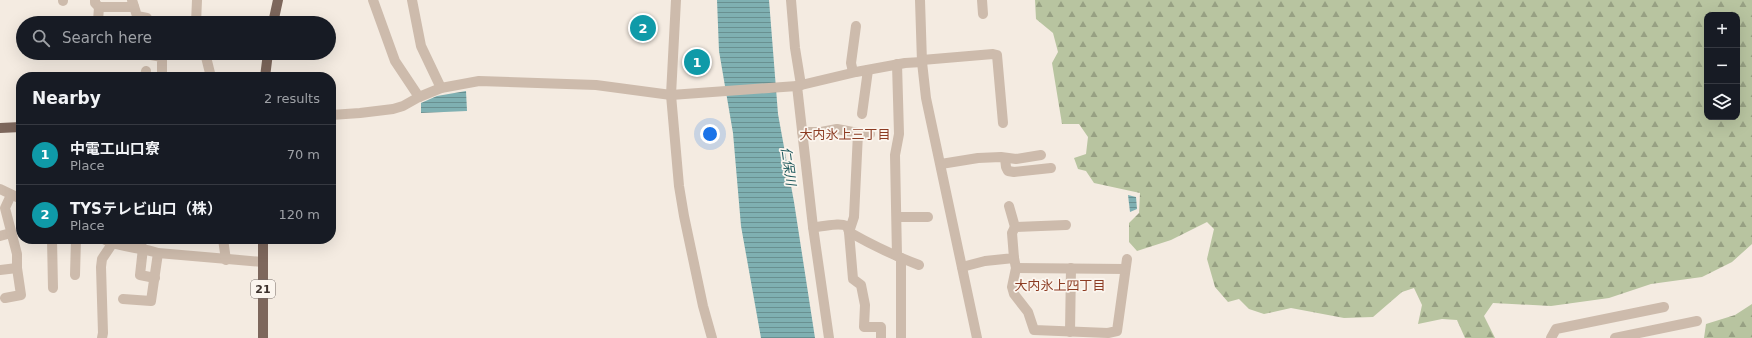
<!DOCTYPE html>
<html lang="en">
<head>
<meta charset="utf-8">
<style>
	:root { --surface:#171b24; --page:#242831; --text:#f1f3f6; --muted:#9ea1a6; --line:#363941; --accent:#1a73e8 }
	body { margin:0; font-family:"DejaVu Sans","Noto Sans JP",sans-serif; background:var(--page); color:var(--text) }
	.controls { position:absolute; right:12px; top:12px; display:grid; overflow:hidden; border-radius:8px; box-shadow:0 4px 16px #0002 }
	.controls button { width:36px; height:36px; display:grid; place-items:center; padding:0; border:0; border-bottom:1px solid var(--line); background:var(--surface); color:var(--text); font:20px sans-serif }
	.you { position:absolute; left:710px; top:134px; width:14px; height:14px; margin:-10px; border:3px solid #fff; border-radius:50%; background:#1a73e8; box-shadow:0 0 0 6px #1a73e833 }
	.badge { display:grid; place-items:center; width:26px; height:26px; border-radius:50%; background:var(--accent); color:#fff; font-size:13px; font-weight:700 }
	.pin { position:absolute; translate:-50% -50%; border:2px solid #fff; box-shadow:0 1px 4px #0006 }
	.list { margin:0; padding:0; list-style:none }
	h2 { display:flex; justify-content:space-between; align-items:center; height:52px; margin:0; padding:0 16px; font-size:17px }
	h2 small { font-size:13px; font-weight:400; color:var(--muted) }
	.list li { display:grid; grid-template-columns:26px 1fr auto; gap:12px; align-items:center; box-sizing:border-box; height:60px; padding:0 16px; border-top:1px solid var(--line) }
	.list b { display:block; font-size:15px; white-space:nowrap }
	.list p { margin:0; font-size:13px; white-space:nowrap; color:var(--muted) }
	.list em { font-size:13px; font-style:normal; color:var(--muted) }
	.icon { flex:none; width:22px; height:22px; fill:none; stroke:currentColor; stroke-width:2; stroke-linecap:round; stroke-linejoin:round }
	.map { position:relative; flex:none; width:1752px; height:338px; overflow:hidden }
	.search { position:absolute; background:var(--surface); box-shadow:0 4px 16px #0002; left:16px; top:16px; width:320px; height:44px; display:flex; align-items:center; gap:10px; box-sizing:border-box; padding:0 14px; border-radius:22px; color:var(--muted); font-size:15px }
	.panel { position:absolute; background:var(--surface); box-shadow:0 4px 16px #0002; left:16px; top:72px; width:320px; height:172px; border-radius:16px }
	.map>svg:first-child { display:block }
	.forest { fill:url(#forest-firs); fill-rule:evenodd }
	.water { fill:url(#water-rules) }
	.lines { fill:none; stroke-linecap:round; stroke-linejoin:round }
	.minor { stroke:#cdbbac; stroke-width:10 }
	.major { stroke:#7d675c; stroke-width:10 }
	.labels { text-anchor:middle; stroke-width:3.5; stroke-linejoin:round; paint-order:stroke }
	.shield { fill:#fbf5ee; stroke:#756b66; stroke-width:1 }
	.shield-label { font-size:11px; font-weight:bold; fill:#3b302b }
	.neighbourhood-label { font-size:13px; fill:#8c3b22; stroke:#fbf5ee }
	.water-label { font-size:13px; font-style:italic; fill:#1f5a5e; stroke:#fbf5ee }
</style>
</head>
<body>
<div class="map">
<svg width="1752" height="338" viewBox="0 0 1752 338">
	<defs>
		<pattern id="forest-firs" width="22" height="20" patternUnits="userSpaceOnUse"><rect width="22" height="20" fill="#b8c4a0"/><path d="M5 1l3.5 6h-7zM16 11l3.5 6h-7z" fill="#97a083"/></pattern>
		<pattern id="water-rules" width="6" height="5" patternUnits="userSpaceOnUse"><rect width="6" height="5" fill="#7fb0b2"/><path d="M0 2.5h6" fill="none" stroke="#699091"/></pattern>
	</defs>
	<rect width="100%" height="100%" fill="#f4ebe1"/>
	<g class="forest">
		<path d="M1035,0h717v244l-20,18 -30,15 -51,7 -42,14 -58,8 -58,-3 -9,13 11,22h-30l-8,-18 -15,-1 -24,5 4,-19 -8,-17 -12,4 -29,25 -29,1 -53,-10 -27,6 -15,-5 -10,-10 -11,3 -13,-15 -8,-28 7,-30 -7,-7 -36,18 -34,11 -8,-9v-19l10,-10 1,-20 -46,-10 -8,-12 -8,-2 -4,-11 12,-4 2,-17 -9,-13h-17l-10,-61 6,-11 -5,-19 -17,-14zM1707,15h30v102h-30z"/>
		<polygon points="1752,304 1752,338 1704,338 1706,324 1735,315"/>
	</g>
	<g class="water">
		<polygon points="717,0 769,0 778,114 794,202 815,338 761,338 741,226 733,133 719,51"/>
		<polygon points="466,91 467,111 421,113 421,103 437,96"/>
		<polygon points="1128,195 1136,197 1137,209 1130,212"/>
	</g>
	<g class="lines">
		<g class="minor">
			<polyline points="95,0 95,3 99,7 134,7"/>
			<polyline points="132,0 137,16 147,18"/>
			<polyline points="373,0 395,61 419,97"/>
			<polyline points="412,0 421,46 441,88"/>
			<polyline points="676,0 671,95 679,186 684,216 703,306 712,338"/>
			<polyline points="791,0 795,48 801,85"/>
			<polyline points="920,0 922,62 926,98 977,338"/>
			<polyline points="982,0 983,14"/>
			<polyline points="63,1 63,0"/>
			<polyline points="98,21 99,7"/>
			<polyline points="196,23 197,0"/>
			<polyline points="140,53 162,57 162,77"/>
			<polyline points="205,53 211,77"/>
			<polyline points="922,60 993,54 997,55 1003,123"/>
			<polyline points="853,72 851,63 856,26"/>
			<polyline points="145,77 146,71"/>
			<polyline points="797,86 813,227 829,338"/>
			<polyline points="862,114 868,70"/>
			<polyline points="331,115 360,113 393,109 403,106 419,97 441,88 479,81 596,85 671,95 797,86 856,72 905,63 922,62"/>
			<polyline points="802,132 821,132 837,129 858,133 870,134"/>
			<polyline points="858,133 854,217 849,232 853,279 861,285 865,305 864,327 881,327 881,338"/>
			<polyline points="1005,158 1006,167 1008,171 1014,172 1051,168"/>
			<polyline points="941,164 978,158 1001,157 1016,159 1041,155"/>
			<polyline points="0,189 21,199"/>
			<polyline points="1009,206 1015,227"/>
			<polyline points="897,217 928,217"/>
			<path d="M813,227c11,0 25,-5 34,-1l2,6c23,13 46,24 70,33"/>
			<polyline points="0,236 11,233"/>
			<polyline points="52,239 53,288"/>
			<path d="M103,239c16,9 37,8 55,14l105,9"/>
			<polyline points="223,239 226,260"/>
			<polyline points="143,248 140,275 155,278"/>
			<polyline points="897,256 895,155 899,134 897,64"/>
			<polyline points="1014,258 1016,268 1012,287 1014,294 1028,312 1034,330 1108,333 1117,331 1127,259"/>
			<polyline points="962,267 985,261 1014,258 1012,233 1015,227 1066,225"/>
			<polyline points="1016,268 1125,269"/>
			<polyline points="0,270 17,268"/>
			<polyline points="75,275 76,239"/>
			<polyline points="5,298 21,295 17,268 17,254 5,208 11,195"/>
			<polyline points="123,299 151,301 158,253"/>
			<polyline points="1070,332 1071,268"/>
			<polyline points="102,338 103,333 101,267 102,259 112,244"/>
			<polyline points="901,338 901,258"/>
			<polyline points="1551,338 1556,329 1664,307"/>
			<polyline points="1615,338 1697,321"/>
		</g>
		<g class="major">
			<polyline points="273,23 278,0"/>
			<polyline points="265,77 268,53"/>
			<polyline points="0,128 21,127"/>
			<polyline points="263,239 263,338"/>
		</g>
	</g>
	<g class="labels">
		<rect class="shield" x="251" y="280" width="24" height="18" rx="3"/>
		<g class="shield-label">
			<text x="263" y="293">21</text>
		</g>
		<g class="neighbourhood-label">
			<text x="845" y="139">大内氷上三丁目</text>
			<text x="1060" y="290">大内氷上四丁目</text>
		</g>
		<g class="water-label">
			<text transform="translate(789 166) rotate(82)" y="5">仁保川</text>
		</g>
	</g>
</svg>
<div class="controls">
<button>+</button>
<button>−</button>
<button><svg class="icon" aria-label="layers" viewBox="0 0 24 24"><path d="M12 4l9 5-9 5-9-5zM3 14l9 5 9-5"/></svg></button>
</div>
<div class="you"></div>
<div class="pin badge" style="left:697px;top:62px;background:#0f9aa8">1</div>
<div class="pin badge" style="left:643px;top:28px;background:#0f9aa8">2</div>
<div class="search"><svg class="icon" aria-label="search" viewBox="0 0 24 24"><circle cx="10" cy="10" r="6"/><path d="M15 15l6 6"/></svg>Search here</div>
<section class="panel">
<h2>Nearby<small>2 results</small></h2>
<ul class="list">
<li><span class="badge" style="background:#0f9aa8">1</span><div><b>中電工山口寮</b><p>Place</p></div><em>70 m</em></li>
<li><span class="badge" style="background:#0f9aa8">2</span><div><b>TYSテレビ山口（株）</b><p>Place</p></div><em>120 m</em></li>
</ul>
</section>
</div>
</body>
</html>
